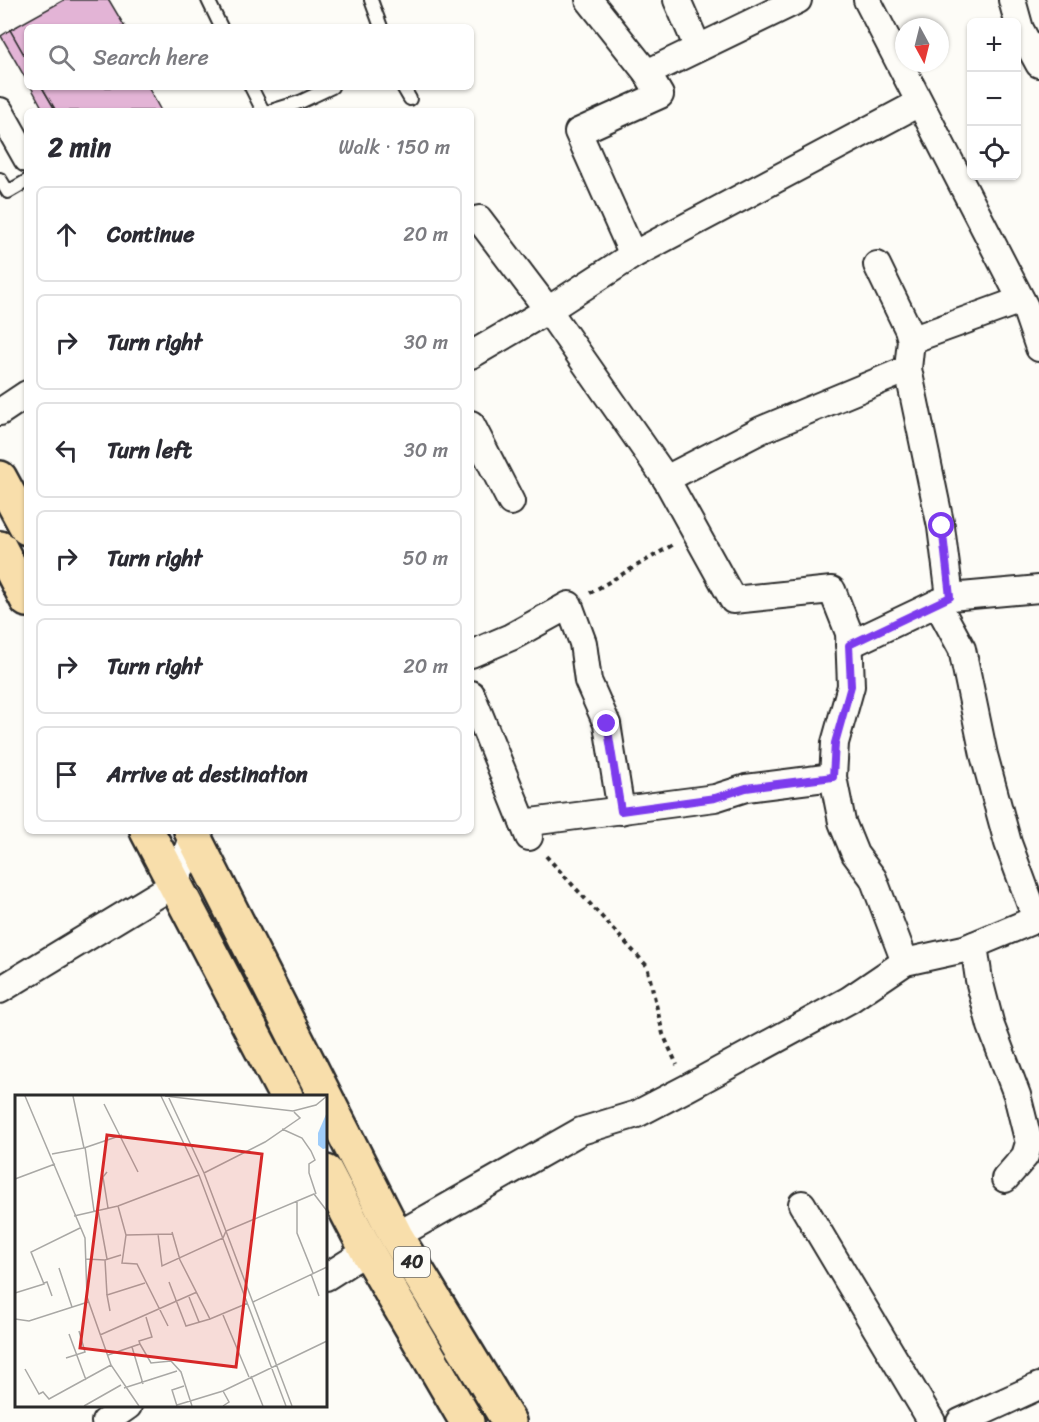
<!DOCTYPE html>
<html lang="en">
<head>
<meta charset="utf-8">
<style>
	:root { --surface:#fff; --page:#f7f7f7; --text:#2b2b33; --muted:#7c7c81; --line:#e1e1e2 }
	body { margin:0; font-family:Sriracha,sans-serif; background:var(--page); color:var(--text) }
	.controls { position:absolute; right:18px; top:18px; display:grid; overflow:hidden; border-radius:9px; box-shadow:0 2px 4px #0004 }
	.controls button { width:54px; height:54px; display:grid; place-items:center; padding:0; border:0; border-bottom:2px solid var(--line); background:var(--surface); color:var(--text); font:30px sans-serif }
	.compass { position:absolute; left:895px; top:18px; width:54px; height:54px; border-radius:50%; background:var(--surface); box-shadow:0 2px 4px #0004; rotate:173deg }
	.stop { position:absolute; width:18px; height:18px; margin:-14px; border:4px solid #7c3aed; border-radius:50%; background:#fff }
	.stop.end { background:#7c3aed; border-color:#fff; box-shadow:0 2px 6px #0008 }
	.list { margin:0; padding:0; list-style:none }
	h2 { display:flex; justify-content:space-between; align-items:center; height:78px; margin:0; padding:0 24px; font-size:26px }
	h2 small { font-size:20px; font-weight:400; color:var(--muted) }
	.list li { display:grid; grid-template-columns:39px 1fr auto; gap:18px; align-items:center; box-sizing:border-box; height:96px; margin:0 12px 12px; padding:0 12px; border:2px solid var(--line); border-radius:9px }
	.list b { display:block; font-size:22px; white-space:nowrap }
	.list em { font-size:20px; font-style:normal; color:var(--muted) }
	.icon { flex:none; width:33px; height:33px; fill:none; stroke:currentColor; stroke-width:2; stroke-linecap:round; stroke-linejoin:round }
	.map { position:relative; flex:none; width:1039px; height:1422px; overflow:hidden }
	.search { position:absolute; background:var(--surface); box-shadow:0 2px 4px #0004; left:24px; top:24px; width:450px; height:66px; display:flex; align-items:center; gap:15px; box-sizing:border-box; padding:0 21px; border-radius:9px; color:var(--muted); font-size:22px }
	.panel { position:absolute; background:var(--surface); box-shadow:0 2px 4px #0004; left:24px; top:108px; width:450px; height:726px; border-radius:9px }
	.map>svg:first-child { display:block }
	.building { fill:#e3b4d6; stroke:#2b2b2b; stroke-width:1.5 }
	.lines { fill:none; stroke-linecap:round; stroke-linejoin:round }
	.lane-casing { stroke:#2b2b2b; stroke-width:16 }
	.street-casing { stroke:#2b2b2b; stroke-width:30 }
	.primary-casing { stroke:#2b2b2b; stroke-width:38 }
	.path { stroke:#2b2b2b; stroke-width:4; stroke-dasharray:4.5 4.5; stroke-linecap:butt }
	.lane { stroke:#fdfcf7; stroke-width:12 }
	.street { stroke:#fdfcf7; stroke-width:26 }
	.primary { stroke:#f8deab; stroke-width:33 }
	.route { stroke:#7c3aed; stroke-width:8 }
	.labels { text-anchor:middle; stroke-width:4.5; stroke-linejoin:round; paint-order:stroke }
	.shield { fill:#fdfcf7; stroke:#6a6a68; stroke-width:1.5 }
	.shield-label { font-size:18px; font-weight:bold; fill:#2b2b2b }
	.inset-road { fill:none; stroke:#a9a8a5; stroke-width:1.5 }
	.view { fill:#d62828; fill-opacity:0.15; stroke:#d62828; stroke-width:3 }
	.inset-edge { fill:none; stroke:#2b2b2b; stroke-width:3 }
</style>
</head>
<body>
<div class="map">
<svg width="1039" height="1422" viewBox="0 0 1039 1422">
	<rect width="100%" height="100%" fill="#fdfcf7"/>
	<filter id="ink" filterUnits="userSpaceOnUse"><feTurbulence type="fractalNoise" baseFrequency=".0167" numOctaves="2"/><feDisplacementMap in="SourceGraphic" scale="12" xChannelSelector="R" yChannelSelector="G"/><feConvolveMatrix kernelMatrix="1 2 1 2 8 2 1 2 1" color-interpolation-filters="sRGB"/></filter>
	<g filter="url(#ink)">
		<g class="building">
			<polygon points="64,0 109,0 125,27 27,27 27,60 10,30"/>
			<polygon points="10,30 27,60 27,81 1,36"/>
			<polygon points="31,87 42,87 56,111 44,111"/>
			<polygon points="42,87 148,87 161,111 56,111"/>
		</g>
		<g class="lines">
			<defs>
				<g id="lane">
					<polyline points="208,0 221,27"/>
					<polyline points="371,0 381,27"/>
					<polyline points="251,87 263,111"/>
					<polyline points="403,87 410,99"/>
					<polyline points="271,111 300,102 332,87"/>
					<polyline points="0,179 8,192 27,181"/>
				</g>
				<g id="street">
					<polyline points="589,0 647,73 798,0"/>
					<polyline points="677,0 698,48"/>
					<polyline points="867,0 1025,307 1039,348"/>
					<polyline points="1012,0 1020,29 1039,64"/>
					<polyline points="0,111 27,159"/>
					<polyline points="479,219 548,310 666,479 733,600 832,590 849,633 851,686 835,743 833,777 842,822 855,854 873,878 905,962"/>
					<polyline points="633,255 578,132 660,95 647,73"/>
					<polyline points="911,340 1021,300"/>
					<polyline points="471,355 548,310 633,255 919,103"/>
					<polyline points="908,369 941,527 950,597"/>
					<polyline points="0,412 27,394"/>
					<polyline points="471,424 511,502"/>
					<polyline points="666,479 761,430 908,369 911,340 908,329 877,265"/>
					<polyline points="937,603 962,649 984,755 1008,843 1036,919"/>
					<polyline points="849,645 950,597 1039,589"/>
					<polyline points="471,654 511,637 569,605 583,643 588,681 607,724 621,811"/>
					<polyline points="471,694 529,837"/>
					<polyline points="523,823 715,798 746,788 833,777"/>
					<polyline points="974,945 979,980 991,1026 1017,1095 1029,1143 1025,1156 1005,1179"/>
					<polyline points="0,990 175,884 193,835 200,831"/>
					<polyline points="802,1204 932,1422"/>
					<polyline points="396,1236 581,1131 637,1114 687,1088 849,1000 905,962 964,949 1039,918"/>
					<polyline points="326,1277 367,1251"/>
					<polyline points="105,1422 128,1406"/>
					<polyline points="960,1422 1039,1386"/>
				</g>
				<g id="primary">
					<polyline points="0,478 27,528"/>
					<polyline points="0,548 27,600"/>
					<polyline points="147,831 286,1096"/>
					<polyline points="191,831 396,1236 509,1422"/>
					<polyline points="326,1172 367,1251 467,1422"/>
				</g>
			</defs>
			<use href="#lane" class="lane-casing"/>
			<use href="#street" class="street-casing"/>
			<use href="#primary" class="primary-casing"/>
			<g class="path">
				<polyline points="590,593 674,544"/>
				<polyline points="546,856 647,966 663,1034 677,1065"/>
			</g>
			<use href="#lane" class="lane"/>
			<use href="#street" class="street"/>
			<use href="#primary" class="primary"/>
		</g>
	</g>
	<g class="lines" filter="url(#ink)">
		<polyline class="route" points="607,724 621,811 715,798 746,788 833,777 835,743 851,686 849,645 950,597 942,526"/>
	</g>
	<g class="labels">
		<rect class="shield" x="394" y="1247" width="36" height="30" rx="4.5"/>
		<g class="shield-label">
			<text x="412" y="1268">40</text>
		</g>
	</g>
	<g transform="translate(15 1095)">
		<rect width="312" height="312" fill="#fdfcf7"/>
		<path d="M312,17v36l-4,1 -5,-4v-12z" fill="#9fcdfa"/>
		<path class="inset-road" d="M10,1l60,142 2,59 24,68 28,41M146,1l38,79 87,231M150,1l128,15 23,-6 11,-9M153,1l36,77 88,233M89,9l34,68M267,34l20,9 9,13 4,9 -6,4v9l7,21M70,52l9,64M69,53l38,-13M37,59l32,-6 -11,-52M92,77l-4,5 5,31M189,78l61,-31 35,-24 -6,-6M0,84l40,-15M282,106v32l16,40M103,111l8,29 -4,28 15,1 31,62M83,115l9,49M59,121l44,-10 81,-31M157,137l8,28 30,59 38,-16M143,139l4,32 61,-28 3,-7 88,-37 13,17M111,140l47,-1M71,164l19,1 16,-5M90,165l2,35M44,173l13,39M296,179l8,22M154,187l17,44 24,-7M29,188l3,-1 5,14M0,198l29,-9 -13,-32 49,-24M174,202l10,25M238,207l74,-35M95,216l-3,-16 38,-12M208,220l26,62M0,224l14,2 59,-19M54,239l17,46M85,240l97,-43M125,249l-1,-3 13,-4 -6,-20M117,252l11,37M93,260l32,-11 11,19 20,-2 10,11 11,34M51,263l19,-6 -6,-21M10,274l14,25 4,-2 6,7 62,-34M236,281l12,30M109,293l53,-17M208,296l6,11 -6,4M162,310l46,-14 104,-50M69,311l37,-21M162,311l-5,-16 12,-4"/>
		<path class="view" d="M92,40l155,19 -26,213 -156,-19z"/>
		<rect width="312" height="312" class="inset-edge"/>
	</g>
</svg>
<div class="controls">
<button>+</button>
<button>−</button>
<button><svg class="icon" aria-label="locate" viewBox="0 0 24 24"><circle cx="12" cy="12" r="6"/><path d="M12 2v4M12 18v4M2 12h4M18 12h4"/></svg></button>
</div>
<svg class="compass" viewBox="-18 -18 36 36"><path d="M0-13l5 13h-10z" fill="#e53935"/><path d="M0 13l5-13h-10z" fill="#7c7c81"/></svg>
<div class="stop" style="left:942px;top:526px"></div>
<div class="stop end" style="left:607px;top:724px"></div>
<div class="search"><svg class="icon" aria-label="search" viewBox="0 0 24 24"><circle cx="10" cy="10" r="6"/><path d="M15 15l6 6"/></svg>Search here</div>
<section class="panel">
<h2>2 min<small>Walk · 150 m</small></h2>
<ul class="list">
<li><svg class="icon" aria-label="ahead" viewBox="0 0 24 24"><path d="M12 20V5M6 11l6-6 6 6"/></svg><div><b>Continue</b></div><em>20 m</em></li>
<li><svg class="icon" aria-label="right" viewBox="0 0 24 24"><path d="M7 20v-9h11M14 6l5 5-5 5"/></svg><div><b>Turn right</b></div><em>30 m</em></li>
<li><svg class="icon" aria-label="left" viewBox="0 0 24 24"><path d="M17 20v-9H6M10 6l-5 5 5 5"/></svg><div><b>Turn left</b></div><em>30 m</em></li>
<li><svg class="icon" aria-label="right" viewBox="0 0 24 24"><path d="M7 20v-9h11M14 6l5 5-5 5"/></svg><div><b>Turn right</b></div><em>50 m</em></li>
<li><svg class="icon" aria-label="right" viewBox="0 0 24 24"><path d="M7 20v-9h11M14 6l5 5-5 5"/></svg><div><b>Turn right</b></div><em>20 m</em></li>
<li><svg class="icon" aria-label="arrive" viewBox="0 0 24 24"><path d="M6 21V4h12l-3 4 3 4H6"/></svg><div><b>Arrive at destination</b></div></li>
</ul>
</section>
</div>
</body>
</html>
